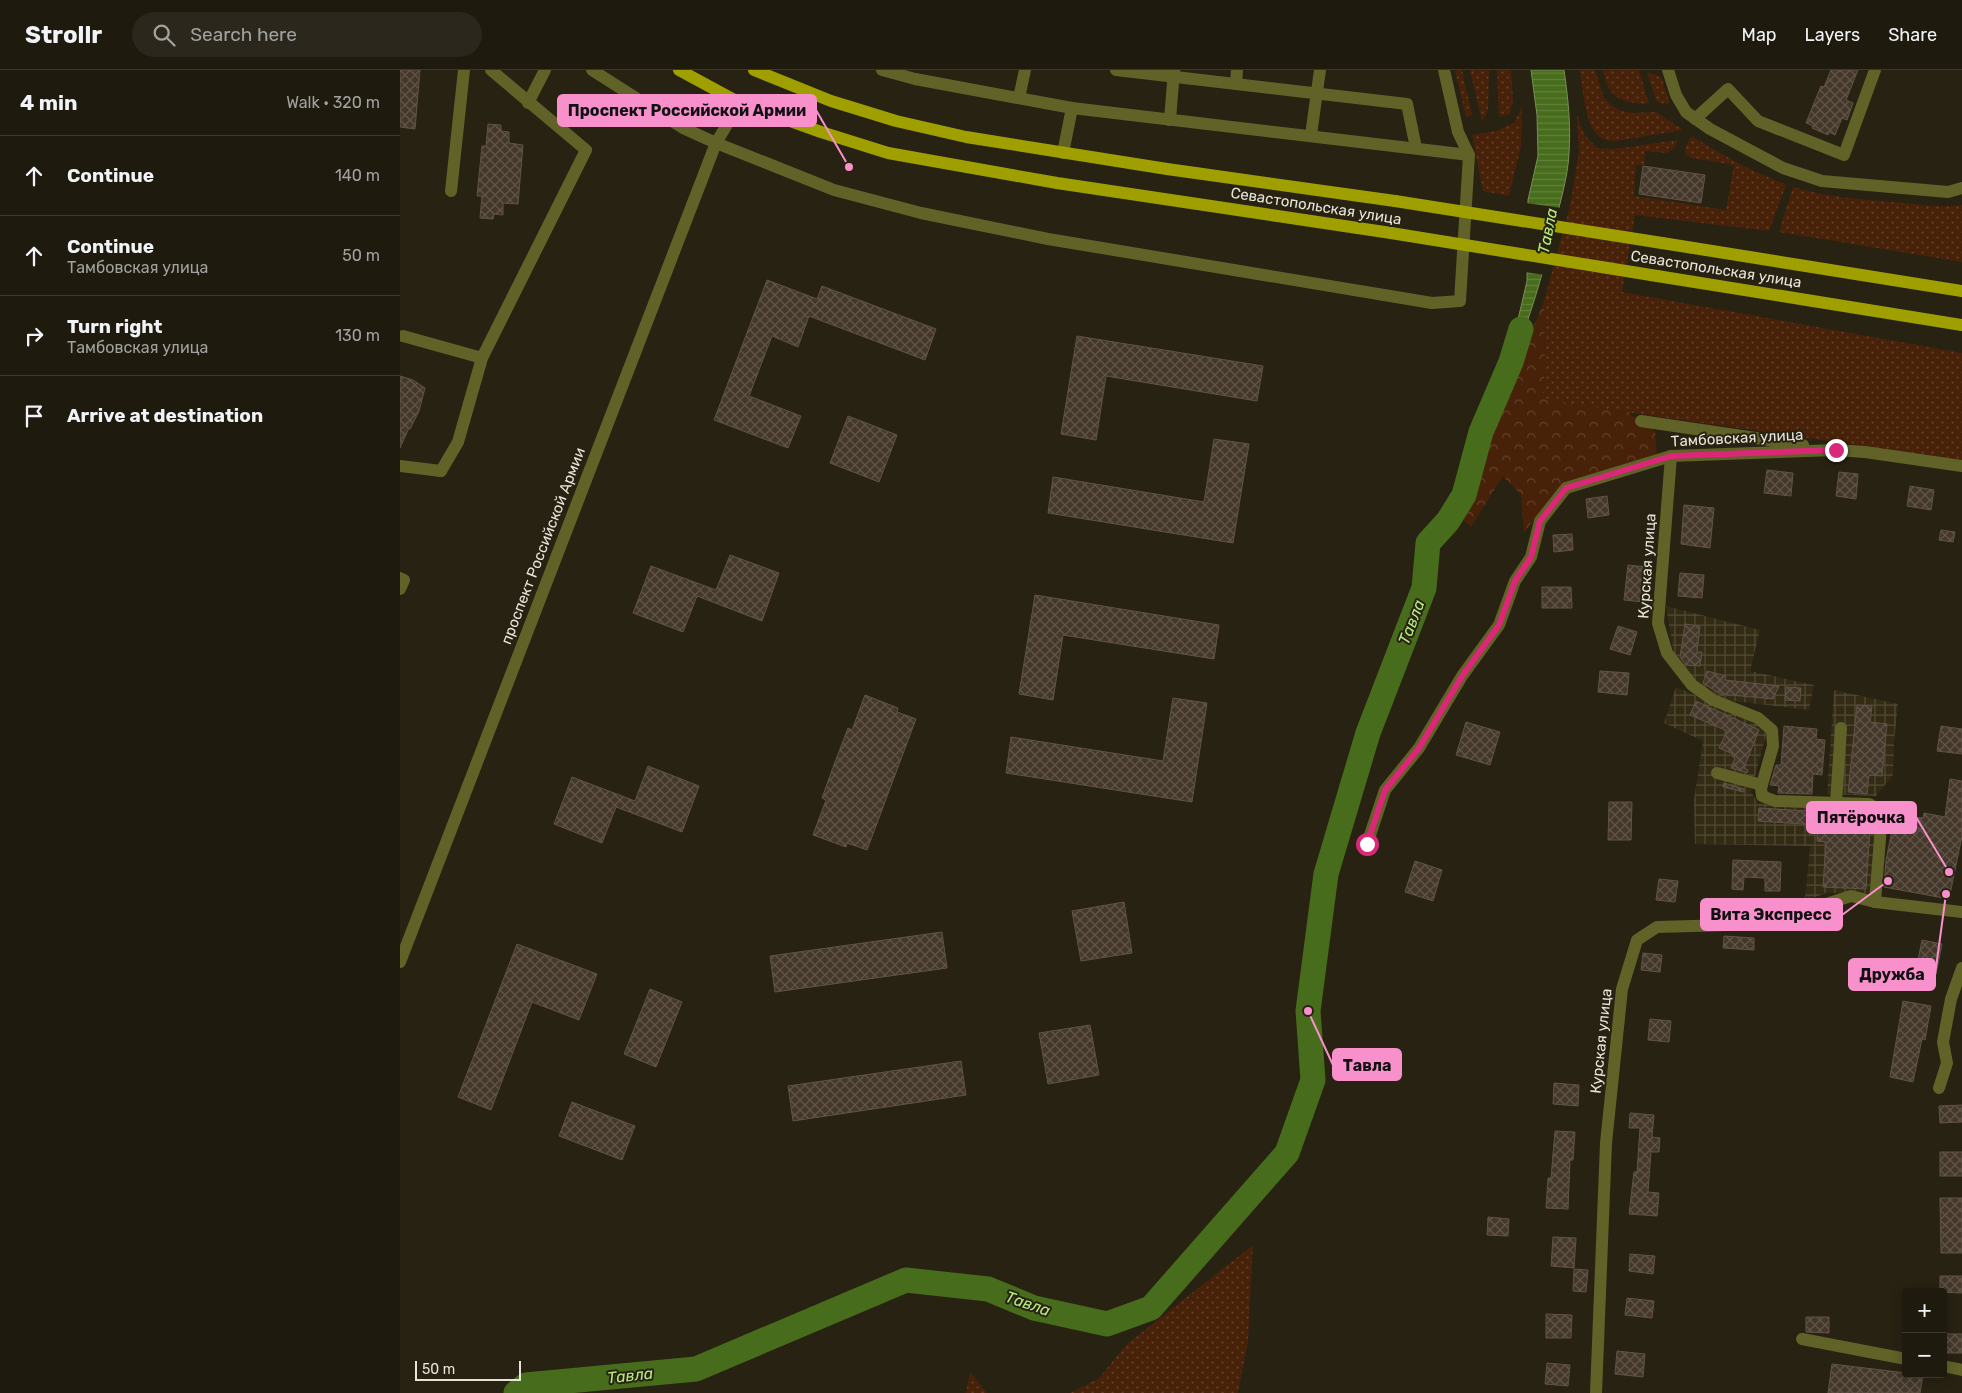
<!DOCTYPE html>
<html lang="en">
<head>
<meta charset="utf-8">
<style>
	:root { --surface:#1e1a0e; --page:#2b271c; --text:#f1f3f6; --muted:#a1a19e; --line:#3c382e }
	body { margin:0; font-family:Rubik,sans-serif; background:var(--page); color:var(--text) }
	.controls { position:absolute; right:15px; bottom:15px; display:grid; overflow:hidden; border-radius:5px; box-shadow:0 2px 12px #0003 }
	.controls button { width:45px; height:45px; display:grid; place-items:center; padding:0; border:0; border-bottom:1px solid var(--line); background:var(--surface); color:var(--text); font:25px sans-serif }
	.scale { position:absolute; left:15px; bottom:12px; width:106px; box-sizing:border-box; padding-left:5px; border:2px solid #e7e4d9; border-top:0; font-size:14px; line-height:18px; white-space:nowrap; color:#e7e4d9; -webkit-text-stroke:4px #282212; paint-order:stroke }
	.stop { position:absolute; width:15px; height:15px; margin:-11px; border:4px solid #db2777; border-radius:50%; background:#fff }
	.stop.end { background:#db2777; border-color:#fff; box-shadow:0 1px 5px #0008 }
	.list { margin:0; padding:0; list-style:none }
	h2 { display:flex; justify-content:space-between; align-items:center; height:65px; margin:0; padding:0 20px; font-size:21px }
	h2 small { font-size:16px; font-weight:400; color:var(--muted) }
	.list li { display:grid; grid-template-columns:32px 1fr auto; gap:15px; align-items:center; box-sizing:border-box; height:80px; padding:0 20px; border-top:1px solid var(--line) }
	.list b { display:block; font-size:19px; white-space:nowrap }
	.list p { margin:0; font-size:16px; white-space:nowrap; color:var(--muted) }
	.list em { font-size:16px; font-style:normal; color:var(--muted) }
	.icon { flex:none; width:28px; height:28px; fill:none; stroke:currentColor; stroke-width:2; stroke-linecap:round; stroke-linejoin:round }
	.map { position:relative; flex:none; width:1562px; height:1323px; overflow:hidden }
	header { display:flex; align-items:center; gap:30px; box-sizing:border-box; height:70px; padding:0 25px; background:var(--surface); border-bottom:1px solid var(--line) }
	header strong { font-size:24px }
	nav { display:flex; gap:28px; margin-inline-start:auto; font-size:18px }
	.search { width:350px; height:45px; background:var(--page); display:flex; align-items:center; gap:12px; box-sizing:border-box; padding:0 18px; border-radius:28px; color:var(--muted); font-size:19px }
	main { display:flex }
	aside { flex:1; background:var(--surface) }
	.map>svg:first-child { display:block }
	.industrial { fill:url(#industrial-grid) }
	.green { fill:url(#green-dots) }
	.forest { fill:url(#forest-crowns) }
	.water { fill:url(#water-rules); stroke:#779054 }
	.pier { fill:#282212 }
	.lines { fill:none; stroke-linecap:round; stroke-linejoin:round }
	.river { stroke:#476c1b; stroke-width:25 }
	.building { fill:url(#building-cross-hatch); stroke:#605344 }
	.minor { stroke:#606228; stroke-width:12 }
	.major { stroke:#9fa000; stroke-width:12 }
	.major-bridge { stroke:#9fa000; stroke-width:12 }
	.route { stroke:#db2777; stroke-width:6 }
	.labels { text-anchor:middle; stroke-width:4; stroke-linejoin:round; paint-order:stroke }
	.street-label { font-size:15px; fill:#e7e4d9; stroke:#282212 }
	.water-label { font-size:16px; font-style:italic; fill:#b5eb81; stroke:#282212 }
	.leader { fill:none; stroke:#f890cb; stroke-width:2 }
	.callout-dot { fill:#f890cb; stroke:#282212; stroke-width:2 }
	.callout { fill:#f890cb; stroke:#f890cb; stroke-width:2 }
	.callout-label { font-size:16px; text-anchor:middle; font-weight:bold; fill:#111 }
</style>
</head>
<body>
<header>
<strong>Strollr</strong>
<div class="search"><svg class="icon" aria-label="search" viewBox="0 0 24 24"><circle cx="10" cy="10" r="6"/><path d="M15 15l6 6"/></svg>Search here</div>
<nav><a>Map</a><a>Layers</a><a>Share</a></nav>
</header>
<main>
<aside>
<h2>4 min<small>Walk · 320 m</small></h2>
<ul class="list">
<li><svg class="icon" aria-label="ahead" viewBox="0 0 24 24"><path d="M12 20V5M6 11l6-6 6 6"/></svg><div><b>Continue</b></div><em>140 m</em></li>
<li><svg class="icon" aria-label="ahead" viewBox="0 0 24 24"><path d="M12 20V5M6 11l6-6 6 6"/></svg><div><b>Continue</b><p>Тамбовская улица</p></div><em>50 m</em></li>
<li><svg class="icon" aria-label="right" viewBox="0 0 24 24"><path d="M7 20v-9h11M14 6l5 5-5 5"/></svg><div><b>Turn right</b><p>Тамбовская улица</p></div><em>130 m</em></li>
<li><svg class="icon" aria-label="arrive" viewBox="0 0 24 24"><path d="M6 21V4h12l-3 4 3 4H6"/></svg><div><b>Arrive at destination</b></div></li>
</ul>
</aside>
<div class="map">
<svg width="1562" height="1323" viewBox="0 0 1562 1323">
	<defs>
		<pattern id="industrial-grid" width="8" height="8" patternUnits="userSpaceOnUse" patternTransform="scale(1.25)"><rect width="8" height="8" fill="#342b14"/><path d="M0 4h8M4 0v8" fill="none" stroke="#514a36"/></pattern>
		<pattern id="green-dots" width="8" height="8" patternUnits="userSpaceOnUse" patternTransform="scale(1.25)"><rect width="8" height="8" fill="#482109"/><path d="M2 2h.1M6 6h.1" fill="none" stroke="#62412c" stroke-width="1.8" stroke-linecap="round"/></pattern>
		<pattern id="forest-crowns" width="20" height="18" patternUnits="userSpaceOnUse" patternTransform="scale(1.25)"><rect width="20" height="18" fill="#482109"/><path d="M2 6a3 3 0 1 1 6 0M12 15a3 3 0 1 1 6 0" fill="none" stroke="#62412c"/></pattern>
		<pattern id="water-rules" width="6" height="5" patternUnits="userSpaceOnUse" patternTransform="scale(1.25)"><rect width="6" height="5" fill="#476c1b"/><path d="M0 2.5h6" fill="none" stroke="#62813c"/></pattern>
		<pattern id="building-cross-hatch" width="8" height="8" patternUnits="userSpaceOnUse" patternTransform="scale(1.25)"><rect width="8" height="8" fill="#45382b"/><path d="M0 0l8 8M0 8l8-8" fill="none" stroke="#605549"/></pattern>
	</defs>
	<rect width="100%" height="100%" fill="#282212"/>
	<g class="industrial">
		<polygon points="1266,536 1360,560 1350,601 1414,615 1409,640 1325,630 1291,610 1274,586"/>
		<polygon points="1276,617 1358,652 1367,661 1351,722 1358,733 1463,737 1472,740 1476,747 1472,823 1426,823 1405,831 1410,776 1295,774 1294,730 1303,671 1264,653"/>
		<polygon points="1434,620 1498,634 1494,671 1493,705 1476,726 1427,724"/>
	</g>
	<g class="green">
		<polygon points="1055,0 1062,0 1072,45 1066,47"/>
		<polygon points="1070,0 1089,0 1088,40 1082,52"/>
		<polygon points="1097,0 1111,0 1113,30 1110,44 1099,47"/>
		<path d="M1180,0h15l9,28 7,7 8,5 12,3 25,-1 27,18 -67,11c-32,3 -32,-48 -36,-71z"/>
		<path d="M1203,0h36l10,34c-27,-1 -41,-5 -46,-34z"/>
		<polygon points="1247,2 1261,7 1270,34 1259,33 1256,30"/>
		<polygon points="1122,37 1121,76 1109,126 1083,121 1072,65 1096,61 1114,53"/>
		<polygon points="1177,45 1184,64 1197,78 1214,79 1278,70 1274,78 1267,83 1245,81 1244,95 1236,95 1234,126 1326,140 1334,95 1292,88 1286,85 1285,78 1291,66 1343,96 1386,115 1369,161 1235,145 1222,222 1562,283 1562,390 1142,330 1145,299 1144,231 1170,136 1179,82"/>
		<path d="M1393,117c34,10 65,12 100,15 22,2 46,6 69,3v57l-183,-30z"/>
		<polygon points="853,1175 848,1271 838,1323 670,1323 698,1309 727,1274"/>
		<polygon points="570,1302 587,1323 566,1323"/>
	</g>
	<polygon class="forest" points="1144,231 1145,299 1142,329 1229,342 1232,346 1255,361 1257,384 1156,420 1124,463 1121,425 1103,406 1071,457 1062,449 1094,353"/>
	<path class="water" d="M1131,0h33c4,27 7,56 5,83 -1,24 -9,49 -14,71 -12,48 -24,94 -44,138l5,-34 11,-47 1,-81 10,-44 -1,-41z"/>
	<polygon class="pier" points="1126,133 1161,138 1145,205 1125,202"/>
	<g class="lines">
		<polyline class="river" points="116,1323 126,1315 296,1299 506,1210 588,1219 634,1238 707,1254 751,1238 887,1083 913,1010 908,941 926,804 968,663 1024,518 1028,473 1048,451 1064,425 1081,362 1111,292 1121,259"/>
	</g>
	<g class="building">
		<polygon points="0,0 20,0 15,59 0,57"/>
		<polygon points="1431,0 1458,0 1446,30 1453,33 1447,50 1442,48 1435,65 1429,62 1428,65 1412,58 1413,56 1406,53 1421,16 1424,17"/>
		<polygon points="88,54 101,55 101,61 109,62 109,73 123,75 118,134 103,133 103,145 94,144 93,149 80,148 82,126 77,126 82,76 86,76"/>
		<polygon points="1243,96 1305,105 1301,133 1239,124"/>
		<polygon points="367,210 417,229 422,216 536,259 525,290 409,246 398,277 372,266 349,326 401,346 388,378 314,350"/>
		<polygon points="677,266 863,296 857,331 706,306 696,370 661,364"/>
		<polygon points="0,306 13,310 25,318 19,341 10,359 9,358 0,378"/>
		<polygon points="448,346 497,365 479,412 430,393"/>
		<polygon points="814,369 849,374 833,473 648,443 653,407 804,432"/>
		<polygon points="1367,400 1393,403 1391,426 1364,423"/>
		<polygon points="1439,402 1458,404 1456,429 1436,426"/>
		<polygon points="1510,416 1534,420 1531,440 1507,436"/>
		<polygon points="1207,426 1209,445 1188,448 1186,429"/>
		<polygon points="1284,435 1314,438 1310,478 1281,474"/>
		<polygon points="1541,460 1555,462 1553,472 1539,470"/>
		<polygon points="1172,464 1173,480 1154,482 1153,465"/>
		<polygon points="330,485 379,503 362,551 297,526 283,562 233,543 251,496 316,520"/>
		<polygon points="1228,495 1247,497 1243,532 1224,530"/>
		<polygon points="1280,503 1304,505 1302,528 1278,526"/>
		<polygon points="1142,517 1171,517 1172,538 1142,538"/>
		<polygon points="635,525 819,555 814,589 663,565 653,630 619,624"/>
		<polygon points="1285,554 1300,556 1297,582 1302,582 1300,596 1286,595 1280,587"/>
		<polygon points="1218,556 1237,562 1230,585 1210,579"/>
		<polygon points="1200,601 1229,603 1227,625 1198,622"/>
		<polygon points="1307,601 1326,606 1325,610 1379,616 1373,629 1320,624 1303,613"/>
		<polygon points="1386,617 1401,618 1400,631 1385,630"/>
		<polygon points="465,625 498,638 497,642 516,649 467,780 447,773 446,777 413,765 426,730 422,728 432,700 448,658 452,660"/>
		<polygon points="773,628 807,633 792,732 606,703 611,667 763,691"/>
		<polygon points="1296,631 1359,660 1344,698 1348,700 1347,703 1331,698 1335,688 1332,686 1333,684 1319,678 1327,661 1290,645"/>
		<polygon points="1457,635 1472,636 1470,652 1487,654 1482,706 1469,705 1467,724 1448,722"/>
		<polygon points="1066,652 1100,662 1090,695 1056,685"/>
		<polygon points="1384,656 1417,659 1416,669 1425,670 1422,705 1413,704 1412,724 1378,723 1379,716 1370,715 1376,695 1381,695"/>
		<polygon points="1541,656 1562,659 1562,684 1537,681"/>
		<polygon points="248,696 299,716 282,762 216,737 202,773 154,754 172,707 235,731"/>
		<polygon points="1550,709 1562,711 1562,766 1549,829 1484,817 1486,790 1495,746 1523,748 1524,743 1545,747"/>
		<polygon points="1324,713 1344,719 1344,722 1323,717"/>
		<polygon points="1209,732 1232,732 1231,770 1208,770"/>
		<polygon points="1359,738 1471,745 1466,819 1423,817 1426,772 1417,771 1418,755 1358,751"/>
		<polygon points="1333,790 1381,792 1380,821 1365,821 1365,808 1344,807 1343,820 1332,819"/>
		<polygon points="1015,791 1042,800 1033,831 1005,822"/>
		<polygon points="1259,809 1278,811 1275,832 1256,830"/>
		<polygon points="724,832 732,883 681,891 672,841"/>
		<polygon points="542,862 547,898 375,922 370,886"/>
		<polygon points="1324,866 1354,868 1354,880 1323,878"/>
		<polygon points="1522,870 1542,874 1536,904 1516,900"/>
		<polygon points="117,874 197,904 179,950 132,932 91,1040 58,1027"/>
		<polygon points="1243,883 1262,885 1260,902 1241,900"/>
		<polygon points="250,919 282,932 256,997 224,984"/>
		<polygon points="1503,931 1531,936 1525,970 1522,969 1513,1012 1490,1007"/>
		<polygon points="1250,949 1271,951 1269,972 1248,970"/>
		<polygon points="690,955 699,1005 648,1014 639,963"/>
		<polygon points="561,991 566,1025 393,1051 388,1016"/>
		<polygon points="1154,1013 1179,1015 1178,1036 1153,1034"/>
		<polygon points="172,1032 235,1056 222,1090 159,1066"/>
		<polygon points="1562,1035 1562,1052 1540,1053 1539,1036"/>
		<polygon points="1230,1043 1254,1045 1252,1067 1260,1068 1259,1082 1251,1082 1248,1122 1259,1123 1257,1146 1229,1144 1234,1102 1237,1102 1240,1058 1229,1058"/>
		<polygon points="1155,1061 1175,1062 1173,1090 1170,1090 1168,1139 1146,1138 1148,1108 1151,1108"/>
		<rect x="1540" y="1082" width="22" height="24"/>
		<polygon points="1540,1128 1562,1128 1562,1183 1541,1183"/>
		<polygon points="1088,1147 1109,1149 1108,1166 1087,1165"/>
		<polygon points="1153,1167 1176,1168 1174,1198 1151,1196"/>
		<polygon points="1230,1184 1255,1186 1253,1204 1229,1201"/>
		<polygon points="1174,1199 1188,1200 1186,1222 1173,1221"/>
		<polygon points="1540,1206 1562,1206 1562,1223 1540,1222"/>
		<polygon points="1227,1228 1254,1231 1252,1248 1225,1245"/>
		<polygon points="1146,1244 1172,1245 1171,1268 1146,1268"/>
		<polygon points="1406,1247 1429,1247 1429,1263 1406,1262"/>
		<rect x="1543" y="1264" width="19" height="19"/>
		<polygon points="1217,1281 1245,1284 1243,1307 1215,1304"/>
		<polygon points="1147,1293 1170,1295 1168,1316 1145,1314"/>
		<polygon points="1432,1294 1523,1305 1520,1323 1428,1323"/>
	</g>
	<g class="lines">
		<g class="minor">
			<polyline points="192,0 283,58 316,73 434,120 521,143 648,169 1032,233 1060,231 1069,85 1058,62 1044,0"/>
			<polyline points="482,0 515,9 672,38 1069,85"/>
			<polyline points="716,0 1007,34 1016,78"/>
			<polyline points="1268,0 1276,25 1286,42 1310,59 1383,98 1422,111 1548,122 1562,118"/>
			<polyline points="836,14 837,0"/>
			<polyline points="619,28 625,0"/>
			<polyline points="128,33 145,0"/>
			<polyline points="1295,49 1328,19 1358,51 1444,85 1475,0"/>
			<polyline points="770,50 774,0"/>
			<polyline points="911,65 920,0"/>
			<polyline points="663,83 672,38"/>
			<polyline points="51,121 64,0"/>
			<polyline points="3,266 82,288"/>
			<polyline points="1241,351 1403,375"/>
			<polyline points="1271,386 1258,553 1267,583 1292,615 1313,630 1358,648 1372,660 1373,676 1361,718 1362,726 1375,731 1469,734 1479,740 1481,756 1475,832"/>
			<polyline points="0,396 41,401"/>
			<polyline points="41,401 58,372 82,288 186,80 91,0"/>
			<polyline points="0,508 4,510 0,519"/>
			<polyline points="1317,703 1362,715"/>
			<polyline points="1436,733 1441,658"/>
			<polyline points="967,774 985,720 1019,678 1062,606 1099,555 1115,511 1131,487 1140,451 1166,418 1271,386 1436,380 1465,382 1562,396"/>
			<polyline points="0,892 316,73 340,33"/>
			<polyline points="1539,1018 1547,993 1543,972 1551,929 1562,898"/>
			<polyline points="1402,1269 1506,1289"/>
			<polyline points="1543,1296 1562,1300"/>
			<polyline points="1196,1323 1206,1073 1222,919 1237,870 1257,857 1364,854 1451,826 1475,832 1562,842"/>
		</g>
		<g class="major">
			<polyline points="279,0 340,33 421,62 488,83 657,113 991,163"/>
			<polyline points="354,0 431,31 496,51 566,67 767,99 995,131"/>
			<polyline points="1262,173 1562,221"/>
			<polyline points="1257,206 1562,255"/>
		</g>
		<g class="major-bridge">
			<polyline points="995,131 1262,173"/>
			<polyline points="991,163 1257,206"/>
		</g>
	</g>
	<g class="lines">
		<polyline class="route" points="967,774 985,720 1019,678 1062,606 1099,555 1115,511 1131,487 1140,451 1166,418 1271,386 1436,380"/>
	</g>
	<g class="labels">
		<g class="street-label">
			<text transform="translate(916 136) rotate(9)" y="5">Севастопольская улица</text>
			<text transform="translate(1316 199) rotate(9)" y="5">Севастопольская улица</text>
			<text transform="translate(1337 368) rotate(-3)" y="5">Тамбовская улица</text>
			<text transform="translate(143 476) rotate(-69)" y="5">проспект Российской Армии</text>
			<text transform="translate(1247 496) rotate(-86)" y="5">Курская улица</text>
			<text transform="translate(1201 971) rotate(-84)" y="5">Курская улица</text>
		</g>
		<g class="water-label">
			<text transform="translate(1147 161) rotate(-79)" y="6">Тавла</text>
			<text transform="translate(1011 552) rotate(-69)" y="6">Тавла</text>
			<text transform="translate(628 1233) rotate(19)" y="6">Тавла</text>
			<text transform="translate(230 1305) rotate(-6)" y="6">Тавла</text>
		</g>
	</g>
	<path class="leader" d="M449 97L416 40M1549 802L1516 747M1488 811L1442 845M1546 824L1535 905M908 941L933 995"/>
	<g class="callout-dot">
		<circle cx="449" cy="97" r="5"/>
		<circle cx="1549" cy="802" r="5"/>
		<circle cx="1488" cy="811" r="5"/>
		<circle cx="1546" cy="824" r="5"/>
		<circle cx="908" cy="941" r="5"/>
	</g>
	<g class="callout">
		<rect x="158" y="25" width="258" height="31" rx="5"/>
		<rect x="1407" y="732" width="109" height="31" rx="5"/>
		<rect x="1301" y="829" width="141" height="31" rx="5"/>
		<rect x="1449" y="889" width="86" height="31" rx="5"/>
		<rect x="933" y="979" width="68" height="31" rx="5"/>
	</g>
	<g class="callout-label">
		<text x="287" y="46">Проспект Российской Армии</text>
		<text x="1461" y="753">Пятёрочка</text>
		<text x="1371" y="850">Вита Экспресс</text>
		<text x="1492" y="910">Дружба</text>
		<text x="967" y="1001">Тавла</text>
	</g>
</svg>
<div class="controls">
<button>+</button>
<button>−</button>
</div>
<div class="scale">50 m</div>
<div class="stop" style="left:967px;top:774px"></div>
<div class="stop end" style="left:1436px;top:380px"></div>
</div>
</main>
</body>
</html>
